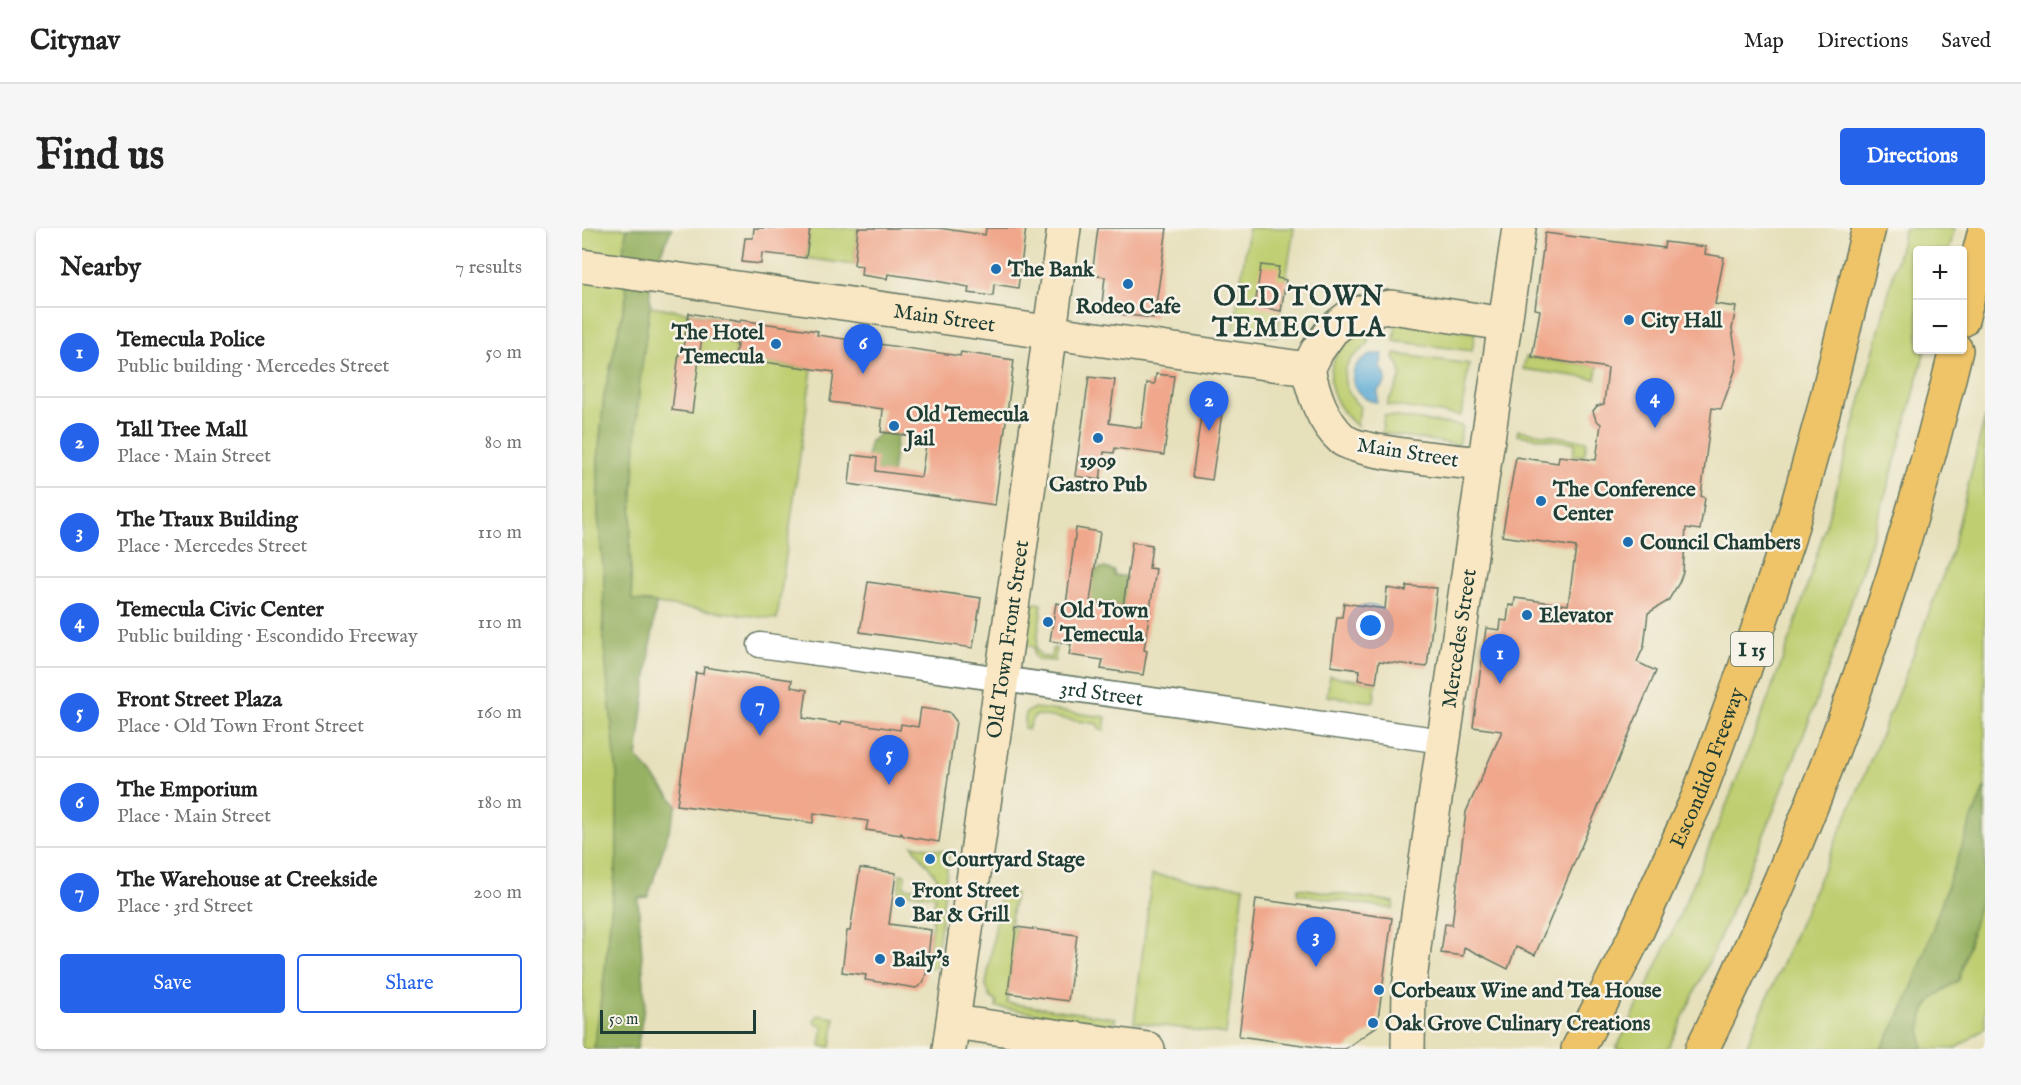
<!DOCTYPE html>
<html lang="en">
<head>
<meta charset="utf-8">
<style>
	:root { --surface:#fff; --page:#f6f6f6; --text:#222; --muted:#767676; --line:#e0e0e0; --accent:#2563eb }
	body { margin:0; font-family:"IM FELL English",serif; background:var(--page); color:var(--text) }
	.controls { position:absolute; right:18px; top:18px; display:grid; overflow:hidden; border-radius:6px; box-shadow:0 2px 4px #0004 }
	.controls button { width:54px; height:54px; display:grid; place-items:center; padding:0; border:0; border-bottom:2px solid var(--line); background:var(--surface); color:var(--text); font:30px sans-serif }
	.scale { position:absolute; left:18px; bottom:15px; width:156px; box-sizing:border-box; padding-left:6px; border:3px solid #1f3d34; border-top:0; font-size:16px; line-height:21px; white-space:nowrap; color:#1f3d34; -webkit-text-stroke:4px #f7f3e8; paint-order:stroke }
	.you { position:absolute; left:789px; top:398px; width:21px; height:21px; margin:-15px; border:4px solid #fff; border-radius:50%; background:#1a73e8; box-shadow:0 0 0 9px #1a73e833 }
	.badge { display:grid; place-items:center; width:39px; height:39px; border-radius:50%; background:var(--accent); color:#fff; font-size:20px; font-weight:700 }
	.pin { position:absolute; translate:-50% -50px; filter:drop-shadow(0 2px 3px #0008) }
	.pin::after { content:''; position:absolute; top:32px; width:21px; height:18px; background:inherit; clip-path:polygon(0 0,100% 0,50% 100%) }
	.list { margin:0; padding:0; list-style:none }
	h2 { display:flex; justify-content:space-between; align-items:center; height:78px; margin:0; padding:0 24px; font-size:26px }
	h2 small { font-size:20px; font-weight:400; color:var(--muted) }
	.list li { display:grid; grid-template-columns:39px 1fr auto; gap:18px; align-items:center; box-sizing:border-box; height:90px; padding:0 24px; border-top:2px solid var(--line) }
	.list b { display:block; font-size:22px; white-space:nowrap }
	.list p { margin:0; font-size:20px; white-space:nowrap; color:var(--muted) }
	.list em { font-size:20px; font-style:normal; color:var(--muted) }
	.actions { display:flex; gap:12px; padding:18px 24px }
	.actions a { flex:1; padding:14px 0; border:2px solid var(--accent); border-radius:6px; text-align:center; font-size:21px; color:var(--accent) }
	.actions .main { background:var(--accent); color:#fff }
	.map { position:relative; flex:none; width:1403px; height:821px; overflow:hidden; border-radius:6px }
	header { display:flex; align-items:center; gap:36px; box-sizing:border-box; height:84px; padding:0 30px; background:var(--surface); border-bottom:2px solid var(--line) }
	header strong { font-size:28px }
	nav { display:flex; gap:33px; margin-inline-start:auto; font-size:21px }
	.intro { display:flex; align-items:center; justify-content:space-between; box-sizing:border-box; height:144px; padding:0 36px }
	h1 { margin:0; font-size:42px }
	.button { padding:15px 27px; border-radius:6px; background:var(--accent); color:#fff; font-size:21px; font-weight:700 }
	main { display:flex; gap:36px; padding:0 36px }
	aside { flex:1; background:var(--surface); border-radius:6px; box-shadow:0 2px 4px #0004 }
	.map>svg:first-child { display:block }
	.green { fill:#bece70; stroke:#6e8652; stroke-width:1.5 }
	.forest { fill:#96b162; stroke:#5a774b; stroke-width:1.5 }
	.water { fill:#5caad5; stroke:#3e7484; stroke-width:1.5 }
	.building { fill:#f0a78c }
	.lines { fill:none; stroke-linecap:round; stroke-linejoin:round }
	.street-casing { stroke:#657663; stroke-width:27 }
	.secondary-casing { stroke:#657663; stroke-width:36 }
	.highway-casing { stroke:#657663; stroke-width:36 }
	.street { stroke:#fff; stroke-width:24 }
	.secondary { stroke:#f9e7c3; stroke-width:33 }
	.highway { stroke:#efc469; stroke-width:33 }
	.poi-dot { fill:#1f6fb2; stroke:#f7f3e8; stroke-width:2 }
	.labels { text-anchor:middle; stroke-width:5; stroke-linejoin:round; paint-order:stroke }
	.shield { fill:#f7f3e8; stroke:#60746a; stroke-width:1.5 }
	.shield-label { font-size:20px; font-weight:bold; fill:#1f3d34 }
	.poi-label { font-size:21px; font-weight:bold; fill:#1f3d34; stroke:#f7f3e8; text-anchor:start }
	.street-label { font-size:21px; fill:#1f3d34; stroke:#f7f3e8 }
	.district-label { font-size:27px; font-weight:bold; letter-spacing:1.5px; fill:#1f3d34; stroke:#f7f3e8 }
</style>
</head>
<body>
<header>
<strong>Citynav</strong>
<nav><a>Map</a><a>Directions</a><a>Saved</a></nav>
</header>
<div class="intro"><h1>Find us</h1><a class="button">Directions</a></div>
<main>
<aside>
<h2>Nearby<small>7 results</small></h2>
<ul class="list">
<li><span class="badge">1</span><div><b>Temecula Police</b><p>Public building · Mercedes Street</p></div><em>50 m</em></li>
<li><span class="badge">2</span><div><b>Tall Tree Mall</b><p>Place · Main Street</p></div><em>80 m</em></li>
<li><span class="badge">3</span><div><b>The Traux Building</b><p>Place · Mercedes Street</p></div><em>110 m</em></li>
<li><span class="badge">4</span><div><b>Temecula Civic Center</b><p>Public building · Escondido Freeway</p></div><em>110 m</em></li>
<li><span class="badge">5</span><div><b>Front Street Plaza</b><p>Place · Old Town Front Street</p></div><em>160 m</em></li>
<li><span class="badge">6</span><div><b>The Emporium</b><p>Place · Main Street</p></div><em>180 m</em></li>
<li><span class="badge">7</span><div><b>The Warehouse at Creekside</b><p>Place · 3rd Street</p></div><em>200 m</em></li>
</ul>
<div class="actions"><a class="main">Save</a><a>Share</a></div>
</aside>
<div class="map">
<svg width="1403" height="821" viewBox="0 0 1403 821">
	<rect width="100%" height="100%" fill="#f7f3e8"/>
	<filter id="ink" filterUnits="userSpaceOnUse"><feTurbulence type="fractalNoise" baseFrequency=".0167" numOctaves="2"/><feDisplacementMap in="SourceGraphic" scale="12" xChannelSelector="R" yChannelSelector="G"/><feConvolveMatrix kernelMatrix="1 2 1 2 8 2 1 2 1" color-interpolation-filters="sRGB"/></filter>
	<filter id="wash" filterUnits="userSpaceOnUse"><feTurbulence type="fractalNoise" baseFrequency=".008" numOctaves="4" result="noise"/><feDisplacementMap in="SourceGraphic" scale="24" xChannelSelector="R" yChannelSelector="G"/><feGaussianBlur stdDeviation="1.35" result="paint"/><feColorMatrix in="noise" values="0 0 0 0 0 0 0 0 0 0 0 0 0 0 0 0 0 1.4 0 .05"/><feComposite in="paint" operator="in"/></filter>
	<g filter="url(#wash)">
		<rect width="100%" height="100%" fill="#e6e0bb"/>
		<g class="green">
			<path d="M0,0h45c-4,20 -6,45 0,65l-23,103 -6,64v56l6,60 -1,60 14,140v79l-13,123 -10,71h-12z"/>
			<polygon points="228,0 276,0 272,37 224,30"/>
			<polygon points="667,0 712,0 695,109 651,102"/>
			<path d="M1323,0h50l-6,22h-31v100h7c-60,241 -149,475 -257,699h-52c42,-81 78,-164 112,-248 24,-61 49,-122 69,-183 42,-129 75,-259 108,-390z"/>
			<polygon points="68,78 132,89 140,94 157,97 153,130 230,141 195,391 50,373 48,318 57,160"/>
			<polygon points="814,95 893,105 890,123 812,113"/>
			<path d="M788,98l-2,18c-5,6 -13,10 -18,16 -12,16 -3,35 10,47l-3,19c-39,-35 -35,-77 13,-100z"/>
			<path d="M813,126l74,10 -8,52 -74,-11c4,-15 24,-28 7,-46z"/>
			<polygon points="944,129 1016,138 1014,151 941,141"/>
			<polygon points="802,187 880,198 877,217 800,205"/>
			<polygon points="1403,189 1403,800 1373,821 1163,821 1280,553 1327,438 1370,323"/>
			<polygon points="936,202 1005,213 1002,228 991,227 993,215 935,207"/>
			<polygon points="454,375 460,376 454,421 459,428 469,430 470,421 474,420 473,433 456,432 452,427 452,419 443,417 448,379"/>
			<polygon points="748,448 794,455 792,474 745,468"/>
			<polygon points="452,480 524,489 522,502 518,502 515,496 456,487 451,489 446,502 442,500 444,485"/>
			<polygon points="330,617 367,624 354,740 345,739 353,668 317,664 318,646 323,646 322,659 354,663 355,650"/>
			<polygon points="570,647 662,659 644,806 552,794"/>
			<polygon points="716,660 812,674 811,681 715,666"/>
			<polygon points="419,663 433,665 428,698 434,699 425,775 534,790 532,794 525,796 414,779 415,774 408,769 404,757"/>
			<polygon points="236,787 253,790 249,819 238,818 241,798 233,795 232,793"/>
		</g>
		<g class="forest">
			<path d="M45,0h45l-22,48v30l-11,82 -9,158 2,54 24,3 -19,154 40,48 -29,92 -10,1 7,104 -8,47h-43l10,-71 13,-123v-79l-14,-140 1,-60 -6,-60v-56l6,-64 23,-103c-7,-22 -5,-43 0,-65z"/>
			<polygon points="299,204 315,206 310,246 294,243 285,229 288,214"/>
			<polygon points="518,340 523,340 532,343 532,347 545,349 544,395 538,378 500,373 512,350 512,344"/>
			<path d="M1403,558v99l-26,95c-32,19 -43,31 -36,69h-42c28,-46 41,-88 58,-139 15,-42 29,-83 46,-124z"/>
		</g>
		<path class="water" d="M791,126h10l-3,14c9,8 7,16 -2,22l-1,12c-15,-1 -29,-17 -23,-32 3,-9 11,-13 19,-16z"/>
		<g id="blocks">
			<g class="building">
				<polygon points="172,0 228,0 224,30 180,25 179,36 160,34 163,10 171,10"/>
				<polygon points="276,0 357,0 403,7 404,0 444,0 436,60 412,56 411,68 386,65 387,59 354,53 306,46 305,51 279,47 280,38 272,37"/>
				<polygon points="516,0 585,0 572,90 519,84 523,49 510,47"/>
				<polygon points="963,5 1082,20 1083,14 1124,19 1123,26 1142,29 1133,76 1154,79 1150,101 1155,132 1153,143 1139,181 1130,180 1119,268 1123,270 1118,302 1104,300 1101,344 1097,355 1086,373 1066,385 1062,418 1055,434 1074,443 953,727 934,719 926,741 882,719 881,728 859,725 863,696 870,697 884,584 920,503 891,499 904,400 918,402 919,392 925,393 927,377 932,378 933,370 986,377 994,319 920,308 934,229 976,235 977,228 1014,232 1019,196 1014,192 1011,183 1015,178 1022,176 1026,140 950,129 958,82 953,81"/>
				<polygon points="679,37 697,39 695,50 704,52 699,83 673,78"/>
				<polygon points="107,85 158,94 158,92 236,103 235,107 378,128 379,124 432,132 413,277 267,256 270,227 295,230 294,243 339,249 345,210 299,204 301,181 248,174 252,144 153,130 155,116 120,109 110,185 90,182 97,125 100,125"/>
				<polygon points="574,146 592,148 582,227 533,220 532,225 522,224 518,252 493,248 507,149 533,152 527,195 559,200 565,155 573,156"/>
				<polygon points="623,162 643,165 630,252 610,249"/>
				<polygon points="494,300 518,304 508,374 541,379 550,314 570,317 567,340 574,341 562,422 565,423 561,447 519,441 521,432 487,427 489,416 468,413 474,375 484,377"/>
				<polygon points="286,354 399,370 391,420 278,404"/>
				<polygon points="825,358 855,360 845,439 797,433 794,455 776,452 778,442 749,438 755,389 760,389 762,375 803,381 805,360 824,363"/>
				<polygon points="122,439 210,452 209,459 225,462 221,490 259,496 260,493 318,502 319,496 336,499 339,480 367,484 374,493 357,614 322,608 319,605 319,607 284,602 286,593 232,585 231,595 95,577 114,445 121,446"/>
				<polygon points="278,640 314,645 307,696 349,702 344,746 341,755 334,760 283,752 284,747 260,744 265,703 268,703"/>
				<polygon points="674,671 810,690 795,798 763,821 749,821 657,808"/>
				<polygon points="434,699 495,707 486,773 426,765"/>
			</g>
		</g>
	</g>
	<g filter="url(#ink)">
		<use href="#blocks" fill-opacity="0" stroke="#657663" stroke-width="1.5"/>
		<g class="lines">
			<defs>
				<g id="street">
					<path id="s1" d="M178,417l683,96"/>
				</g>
				<g id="secondary">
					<path id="s2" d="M0,38l726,103"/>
					<path d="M901,236c-26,-3 -126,-11 -141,-25 -20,-18 -28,-45 -34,-70l9,-18 15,-21 17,-13 19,-7 23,-3 114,17"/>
					<polyline points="371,794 566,821"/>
					<path id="s3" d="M367,821l68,-477 47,-344"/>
					<path id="s4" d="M826,821l1,-60 9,-74 101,-687"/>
				</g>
				<g id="highway">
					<polyline points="1380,92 1403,2"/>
					<path id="s5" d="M996,821l56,-111 64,-141 46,-126 45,-135 34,-123 46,-185"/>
					<path d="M1120,821c111,-221 196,-459 254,-699"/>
				</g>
			</defs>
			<use href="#street" class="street-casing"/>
			<use href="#secondary" class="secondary-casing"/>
			<use href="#highway" class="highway-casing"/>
			<use href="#street" class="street"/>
			<use href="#secondary" class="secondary"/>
			<use href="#highway" class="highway"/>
		</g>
	</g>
	<g class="poi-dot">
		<circle cx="414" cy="41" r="6"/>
		<circle cx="546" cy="56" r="6"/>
		<circle cx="1047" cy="92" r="6"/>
		<circle cx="194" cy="116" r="6"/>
		<circle cx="312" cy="198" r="6"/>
		<circle cx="516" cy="210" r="6"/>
		<circle cx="959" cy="273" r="6"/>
		<circle cx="1046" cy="314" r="6"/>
		<circle cx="945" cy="387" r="6"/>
		<circle cx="466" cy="394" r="6"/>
		<circle cx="348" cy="631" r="6"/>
		<circle cx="318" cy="674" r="6"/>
		<circle cx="298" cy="731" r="6"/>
		<circle cx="797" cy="762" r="6"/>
		<circle cx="791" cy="795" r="6"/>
	</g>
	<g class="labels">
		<rect class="shield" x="1149" y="404" width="42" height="34" rx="4.5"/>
		<g class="shield-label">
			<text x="1170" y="428">I 15</text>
		</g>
		<g class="poi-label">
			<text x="426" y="48">The Bank</text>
			<text x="546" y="85" text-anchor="middle">Rodeo Cafe</text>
			<text x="1059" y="99">City Hall</text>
			<text x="182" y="111" text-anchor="end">The Hotel<tspan x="182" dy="24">Temecula</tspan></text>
			<text x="324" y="193">Old Temecula<tspan x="324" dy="24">Jail</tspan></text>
			<text x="516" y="239" text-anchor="middle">1909<tspan x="516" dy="24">Gastro Pub</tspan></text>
			<text x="971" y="268">The Conference<tspan x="971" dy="24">Center</tspan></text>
			<text x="1058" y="321">Council Chambers</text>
			<text x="478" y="389">Old Town<tspan x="478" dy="24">Temecula</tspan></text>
			<text x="957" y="394">Elevator</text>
			<text x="360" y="638">Courtyard Stage</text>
			<text x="330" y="669">Front Street<tspan x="330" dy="24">Bar &amp; Grill</tspan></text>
			<text x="310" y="738">Baily's</text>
			<text x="809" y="769">Corbeaux Wine and Tea House</text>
			<text x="803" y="802">Oak Grove Culinary Creations</text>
		</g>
		<g class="street-label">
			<text dy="7" stroke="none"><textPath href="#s2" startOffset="366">Main Street</textPath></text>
			<text transform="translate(826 224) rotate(9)" y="7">Main Street</text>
			<text dy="7" stroke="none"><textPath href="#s4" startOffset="414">Mercedes Street</textPath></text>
			<text dy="7" stroke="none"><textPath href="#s3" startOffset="414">Old Town Front Street</textPath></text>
			<text dy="7" stroke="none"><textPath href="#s1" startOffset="345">3rd Street</textPath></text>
			<text dy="7" stroke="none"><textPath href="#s5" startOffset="310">Escondido Freeway</textPath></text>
		</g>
		<g class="district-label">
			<text x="717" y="77">OLD TOWN<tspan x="717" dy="31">TEMECULA</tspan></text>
		</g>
	</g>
</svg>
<div class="controls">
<button>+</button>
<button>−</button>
</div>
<div class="scale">50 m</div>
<div class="you"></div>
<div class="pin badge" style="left:918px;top:456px">1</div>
<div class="pin badge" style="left:627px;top:203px">2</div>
<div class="pin badge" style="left:734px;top:739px">3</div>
<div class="pin badge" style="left:1073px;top:200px">4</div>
<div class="pin badge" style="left:307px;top:557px">5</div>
<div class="pin badge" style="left:281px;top:146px">6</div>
<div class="pin badge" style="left:178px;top:508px">7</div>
</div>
</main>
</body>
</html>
